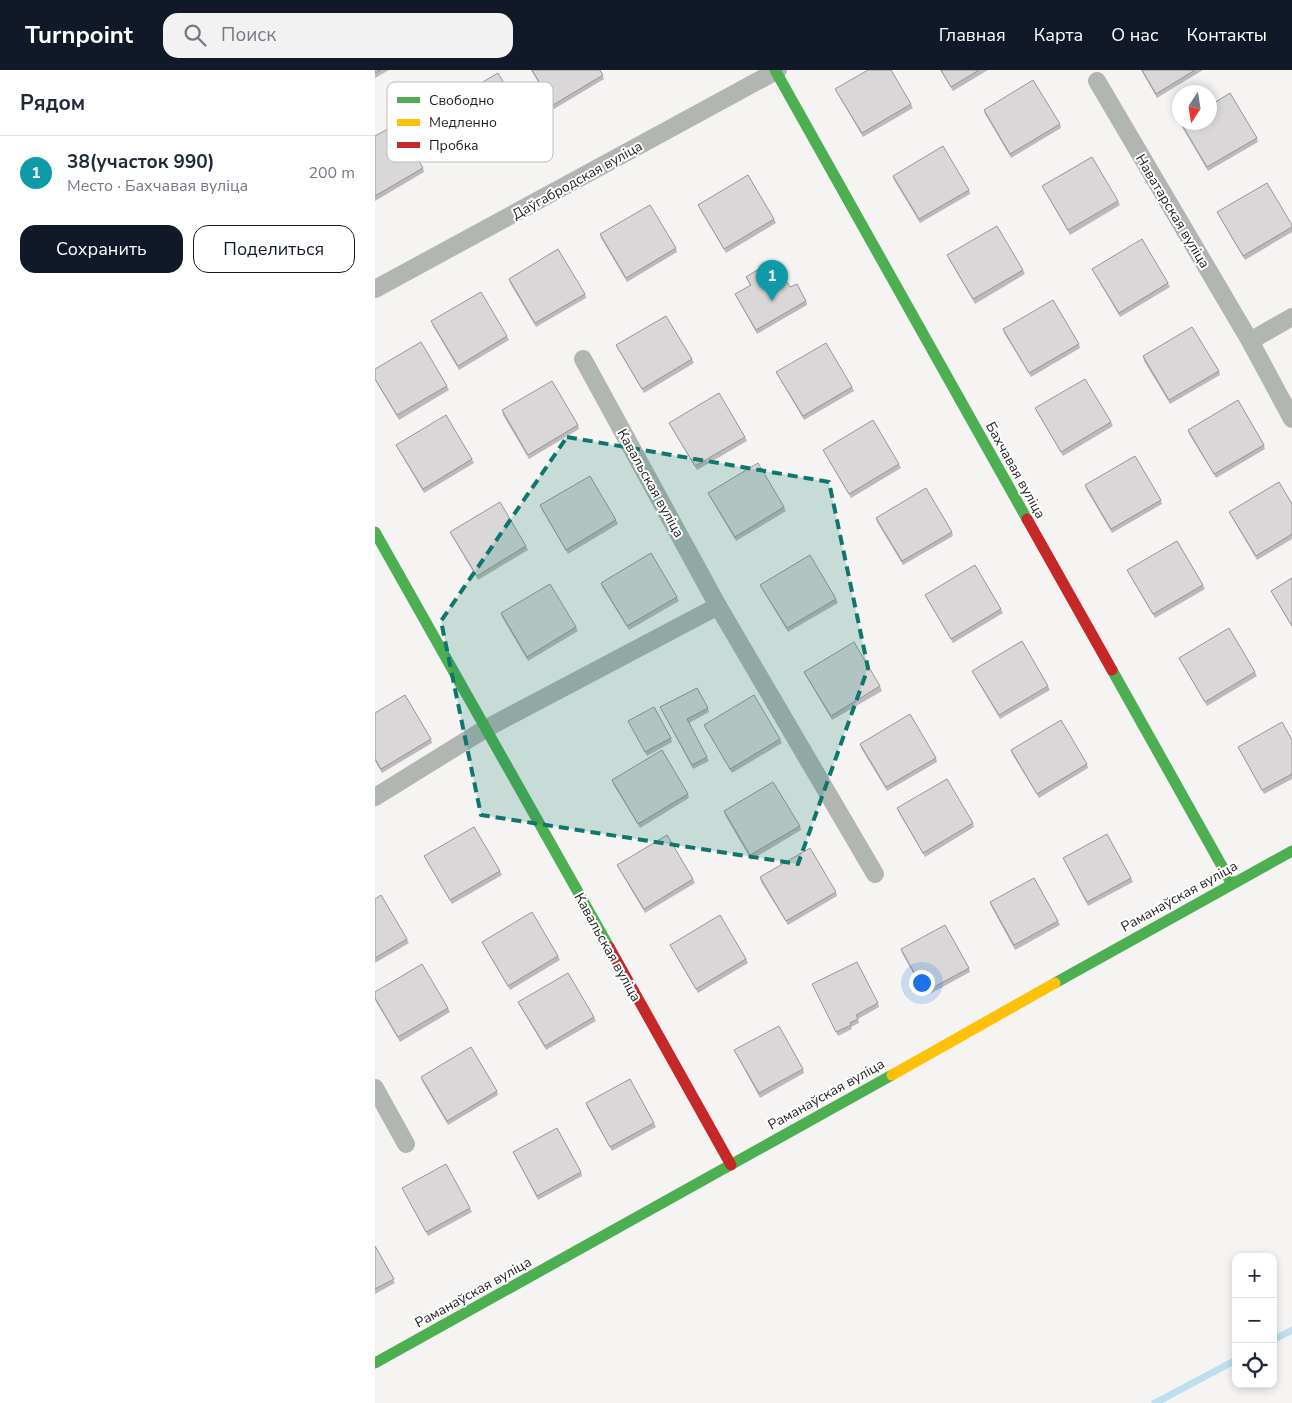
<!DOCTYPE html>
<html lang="ru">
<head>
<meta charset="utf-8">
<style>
	:root { --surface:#fff; --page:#f2f2f3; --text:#1f2937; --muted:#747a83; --line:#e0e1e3; --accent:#111827 }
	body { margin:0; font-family:"Nunito Sans",sans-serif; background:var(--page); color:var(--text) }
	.controls { position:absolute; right:15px; bottom:15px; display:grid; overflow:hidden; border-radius:10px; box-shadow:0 2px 8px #0003 }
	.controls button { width:45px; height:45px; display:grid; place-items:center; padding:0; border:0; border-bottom:1px solid var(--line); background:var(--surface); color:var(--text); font:25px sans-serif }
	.compass { position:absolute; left:797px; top:15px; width:45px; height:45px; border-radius:50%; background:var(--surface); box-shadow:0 2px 8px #0003; rotate:192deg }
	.you { position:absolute; left:546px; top:912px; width:18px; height:18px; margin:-12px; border:4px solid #fff; border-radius:50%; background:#1a73e8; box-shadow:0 0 0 8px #1a73e833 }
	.badge { display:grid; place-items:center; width:32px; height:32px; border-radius:50%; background:var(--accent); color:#fff; font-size:16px; font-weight:700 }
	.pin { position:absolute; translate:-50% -41px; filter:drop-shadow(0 1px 2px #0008) }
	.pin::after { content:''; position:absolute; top:26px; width:18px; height:15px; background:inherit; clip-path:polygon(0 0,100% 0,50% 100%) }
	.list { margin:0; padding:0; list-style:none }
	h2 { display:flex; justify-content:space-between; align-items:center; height:65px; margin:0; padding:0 20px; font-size:21px }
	h2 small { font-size:16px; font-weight:400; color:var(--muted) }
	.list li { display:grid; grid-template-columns:32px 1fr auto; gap:15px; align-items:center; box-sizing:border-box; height:75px; padding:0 20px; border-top:1px solid var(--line) }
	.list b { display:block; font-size:19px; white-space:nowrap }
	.list p { margin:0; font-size:16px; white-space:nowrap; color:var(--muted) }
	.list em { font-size:16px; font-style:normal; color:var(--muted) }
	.actions { display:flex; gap:10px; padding:15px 20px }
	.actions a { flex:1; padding:11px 0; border:1px solid var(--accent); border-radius:15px; text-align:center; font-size:18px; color:var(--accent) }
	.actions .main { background:var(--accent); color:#fff }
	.icon { flex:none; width:28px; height:28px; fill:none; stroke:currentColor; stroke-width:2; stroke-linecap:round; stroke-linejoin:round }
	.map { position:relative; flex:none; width:917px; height:1333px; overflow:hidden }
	header { display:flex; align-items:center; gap:30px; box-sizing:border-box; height:70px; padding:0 25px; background:var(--accent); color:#fff }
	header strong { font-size:24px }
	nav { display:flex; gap:28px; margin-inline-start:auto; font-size:18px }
	.search { width:350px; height:45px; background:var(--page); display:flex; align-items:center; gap:12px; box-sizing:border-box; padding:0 18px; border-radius:15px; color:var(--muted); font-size:19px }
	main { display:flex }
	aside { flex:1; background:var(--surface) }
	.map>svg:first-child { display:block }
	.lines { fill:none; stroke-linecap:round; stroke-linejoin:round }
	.stream { stroke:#bce0ec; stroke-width:7 }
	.street { stroke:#b2b6b2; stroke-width:18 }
	.fast { stroke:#4caf50; stroke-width:11 }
	.slow { stroke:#ffc107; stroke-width:11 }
	.jam { stroke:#c62828; stroke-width:11 }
	.wall { fill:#bbb9b9 }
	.building { fill:#d9d7d7; stroke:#989696 }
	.marked { fill:#0f766e; fill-opacity:0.2; stroke:#0f766e; stroke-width:4; stroke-dasharray:10 6; stroke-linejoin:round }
	.labels { text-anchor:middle; stroke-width:4; stroke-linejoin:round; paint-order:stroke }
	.street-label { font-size:14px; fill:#1f1e1d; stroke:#fff }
	.key { fill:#fff; stroke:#bcbcbb; stroke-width:1 }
	.key-label { font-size:14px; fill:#1f1e1d }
</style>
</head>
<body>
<header>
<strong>Turnpoint</strong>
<div class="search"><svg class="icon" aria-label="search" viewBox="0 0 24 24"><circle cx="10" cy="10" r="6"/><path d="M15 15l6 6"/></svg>Поиск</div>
<nav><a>Главная</a><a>Карта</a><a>О нас</a><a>Контакты</a></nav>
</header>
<main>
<aside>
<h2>Рядом<small></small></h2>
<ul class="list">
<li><span class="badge" style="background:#0f9aa8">1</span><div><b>38(участок 990)</b><p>Место · Бахчавая вуліца</p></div><em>200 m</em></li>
</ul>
<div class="actions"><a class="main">Сохранить</a><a>Поделиться</a></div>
</aside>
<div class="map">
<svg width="917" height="1333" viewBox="0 0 917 1333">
	<rect width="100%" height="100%" fill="#f6f4f2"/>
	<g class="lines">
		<g class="stream">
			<polyline points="898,1270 917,1260"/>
			<polyline points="780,1333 861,1290"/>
		</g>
		<g class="street">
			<polyline points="722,11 875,271"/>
			<polyline points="0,219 403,0"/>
			<polyline points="917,247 875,271 917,349"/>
			<polyline points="208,289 343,536"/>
			<polyline points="0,727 110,659 343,536 500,804"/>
			<polyline points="0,1018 31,1074"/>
		</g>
		<g class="fast">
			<polyline points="400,0 652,449"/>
			<polyline points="0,462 234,877"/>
			<polyline points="737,600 857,814"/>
			<polyline points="680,913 917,781"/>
			<polyline points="0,1293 517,1005"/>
		</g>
		<polyline class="slow" points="517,1005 680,913"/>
		<g class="jam">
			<polyline points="652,449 737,600"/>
			<polyline points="234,877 356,1095"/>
		</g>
	</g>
	<g class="wall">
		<polygon points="0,0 14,0 0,8"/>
		<polygon points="156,0 225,0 229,9 179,39"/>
		<polygon points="565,0 613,0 578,21"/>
		<polygon points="766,0 828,0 782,28"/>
		<polygon points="460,19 536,34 538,38 488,67 462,23"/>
		<polygon points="72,33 149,47 150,52 100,81 74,37"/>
		<polygon points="609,40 685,54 686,58 636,88 610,44"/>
		<polygon points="806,53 882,68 883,72 833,101 807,57"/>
		<polygon points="0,66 48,98 49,102 0,131"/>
		<polygon points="518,106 594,120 595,124 545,153 519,110"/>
		<polygon points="667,116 743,131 745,135 695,165 669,120"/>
		<polygon points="323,135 399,149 401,153 351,183 325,139"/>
		<polygon points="842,142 917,155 917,162 870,190 844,146"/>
		<polygon points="225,164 301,178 302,182 252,212 226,168"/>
		<polygon points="572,185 648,200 650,204 600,234 574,189"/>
		<polygon points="717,199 793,213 795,217 745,247 719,203"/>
		<polygon points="371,207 389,208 431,231 432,235 382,264 362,228 360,224 375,216"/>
		<polygon points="134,209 210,224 211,228 161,257 135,213"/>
		<polygon points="56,251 132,266 134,270 84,300 58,256"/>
		<polygon points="628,259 704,274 705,278 656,307 629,263"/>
		<polygon points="241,275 317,289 319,293 269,323 243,279"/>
		<polygon points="768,286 844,301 845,305 795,334 769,291"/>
		<polygon points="0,299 72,316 74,320 24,350 0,310"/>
		<polygon points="401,302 477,317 479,321 429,350 403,306"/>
		<polygon points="660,338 736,352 738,356 688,386 662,342"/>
		<polygon points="127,340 203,355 204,359 154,389 128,345"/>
		<polygon points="294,353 370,367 372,371 322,400 296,357"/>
		<polygon points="813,360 889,375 890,379 841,408 814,364"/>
		<polygon points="21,375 97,389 99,393 49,423 23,379"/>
		<polygon points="448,380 524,394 526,398 476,428 450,384"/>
		<polygon points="710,415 786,430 787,434 737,463 711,419"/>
		<polygon points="333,423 409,437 411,441 361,471 335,427"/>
		<polygon points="917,434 917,469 882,490 856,446 854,442"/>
		<polygon points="165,435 241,450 243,454 193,484 167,440"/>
		<polygon points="501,448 577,462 578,466 528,495 502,452"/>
		<polygon points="75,462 151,476 153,480 103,510 77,466"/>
		<polygon points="752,500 828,515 830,519 780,548 754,504"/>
		<polygon points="917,508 917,557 898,525 896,521"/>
		<polygon points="226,513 302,527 304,531 254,560 227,517"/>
		<polygon points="385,515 461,529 463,533 413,562 387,519"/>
		<polygon points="550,525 626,539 628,543 578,573 552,529"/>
		<polygon points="126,543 201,557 203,561 153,591 127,547"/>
		<polygon points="804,588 880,602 882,606 832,636 806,592"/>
		<polygon points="597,601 673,616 675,620 625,649 599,605"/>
		<polygon points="429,602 505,616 507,621 457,650 431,606"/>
		<polygon points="285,637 333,638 334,642 314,653 334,691 318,699"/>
		<polygon points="0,643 56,669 57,673 7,703 0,691"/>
		<polygon points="253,651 296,668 297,672 272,686"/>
		<polygon points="329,655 405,669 407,673 357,703 331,659"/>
		<polygon points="917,670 917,709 889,724 863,677"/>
		<polygon points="485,674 561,688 562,692 512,721 486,678"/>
		<polygon points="636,680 712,694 713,698 664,728 637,684"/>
		<polygon points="237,710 313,724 314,728 265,758 238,714"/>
		<polygon points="522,738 598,753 599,757 550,787 524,743"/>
		<polygon points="349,741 425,756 426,760 376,790 350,745"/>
		<polygon points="49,786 125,801 127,805 77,834 51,790"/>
		<polygon points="688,788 756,808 758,812 713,836"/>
		<polygon points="242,795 318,809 320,813 270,843 244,799"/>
		<polygon points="385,807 461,822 462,826 413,855 386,812"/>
		<polygon points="0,829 32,869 34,873 0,893"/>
		<polygon points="615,832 683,851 685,855 640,880 616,836"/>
		<polygon points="107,872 183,886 185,890 135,920 109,876"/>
		<polygon points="295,875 371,889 373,893 323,923 297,879"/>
		<polygon points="526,879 594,898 595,902 551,926 527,883"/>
		<polygon points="437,914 503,933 504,937 483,949 484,953 476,957 477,959 463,966"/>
		<polygon points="0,922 73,938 75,942 25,972 0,930"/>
		<polygon points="143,932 219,947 221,951 171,980 145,936"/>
		<polygon points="359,980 428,999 429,1003 385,1028 361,984"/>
		<polygon points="46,1007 122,1021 123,1025 73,1055 47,1011"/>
		<polygon points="211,1033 279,1053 281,1057 237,1081 212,1037"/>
		<polygon points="138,1082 206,1102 207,1106 163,1130"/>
		<polygon points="27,1118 95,1138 97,1142 53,1166"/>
		<polygon points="0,1176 20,1213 0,1224"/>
	</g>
	<g class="building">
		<polygon points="0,0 6,0 0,3"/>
		<polygon points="157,0 225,0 228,5 178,35"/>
		<polygon points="493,0 516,0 536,34 487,63 460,19"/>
		<polygon points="566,0 604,0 576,17"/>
		<polygon points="767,0 820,0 781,24"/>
		<polygon points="123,3 149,47 99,77 72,33"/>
		<polygon points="658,10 685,54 635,84 609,40"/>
		<polygon points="855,23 882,68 832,97 806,53 834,52 834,36"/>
		<polygon points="22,54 48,98 0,126 0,66"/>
		<polygon points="568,76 594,120 544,149 518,106"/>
		<polygon points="717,87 743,131 693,160 667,116"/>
		<polygon points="373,105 399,149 349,179 323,135"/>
		<polygon points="892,113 917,155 917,157 868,186 842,142"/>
		<polygon points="275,135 301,178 251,208 225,164"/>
		<polygon points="622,156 648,200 598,229 572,185"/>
		<polygon points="767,169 793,213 744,243 717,199"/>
		<polygon points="183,179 210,224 160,253 134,209"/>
		<polygon points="384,199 389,208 404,200 415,217 422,214 431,231 381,260 360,224 376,215 371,207"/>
		<polygon points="106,222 132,266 83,296 56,251"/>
		<polygon points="678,230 704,274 654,303 628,259"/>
		<polygon points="291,246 317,289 267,319 241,275"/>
		<polygon points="817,257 844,301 794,330 768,286"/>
		<polygon points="46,272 72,316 22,345 0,309 0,299"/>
		<polygon points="451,273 477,317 428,346 401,302"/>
		<polygon points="710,309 736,352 686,382 660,338"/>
		<polygon points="177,311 203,355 153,385 127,340"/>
		<polygon points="344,323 370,367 320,396 294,353"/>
		<polygon points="863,330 889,375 839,404 813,360"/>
		<polygon points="71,345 97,389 48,419 21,375"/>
		<polygon points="498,350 524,394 474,424 448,380"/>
		<polygon points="760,386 786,430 736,459 710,415"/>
		<polygon points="383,393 409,437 360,467 333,423"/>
		<polygon points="215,406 241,450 191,480 165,435"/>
		<polygon points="904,412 917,434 917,464 881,486 854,442"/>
		<polygon points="551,418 577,462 527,491 501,448"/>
		<polygon points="125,432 151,476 102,506 75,462"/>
		<polygon points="802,471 828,515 778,544 752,500"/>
		<polygon points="276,483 302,527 252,556 226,513"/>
		<polygon points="435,485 461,529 412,558 385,515"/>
		<polygon points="600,495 626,539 576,569 550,525"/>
		<polygon points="917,508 917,556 896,521"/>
		<polygon points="175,514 201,557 152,587 126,543"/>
		<polygon points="854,558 880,602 830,632 804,588"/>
		<polygon points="647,571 673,616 624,645 597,601"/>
		<polygon points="479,572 505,616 456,646 429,602"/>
		<polygon points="322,618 333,638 312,649 332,687 317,695 285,637"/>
		<polygon points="30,625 56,669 6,699 0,689 0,643"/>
		<polygon points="379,625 405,669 355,699 329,655"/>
		<polygon points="279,637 296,668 270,682 253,651"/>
		<polygon points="535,644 561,688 511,717 485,674"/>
		<polygon points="686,650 712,694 662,724 636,680"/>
		<polygon points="907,652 917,670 917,704 887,720 863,677"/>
		<polygon points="287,680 313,724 263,754 237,710"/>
		<polygon points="572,709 598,753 548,783 522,738"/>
		<polygon points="398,712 425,756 375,785 349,741"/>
		<polygon points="99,757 125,801 75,830 49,786"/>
		<polygon points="732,764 756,808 712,832 688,788"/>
		<polygon points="292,765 318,809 269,839 242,795"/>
		<polygon points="435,778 461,822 411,851 385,807"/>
		<polygon points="659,808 683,851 639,875 615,832"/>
		<polygon points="6,825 32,869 0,888 0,829"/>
		<polygon points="157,842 183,886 133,916 107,872"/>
		<polygon points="345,845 371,889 321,919 295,875"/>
		<polygon points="570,855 594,898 550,922 526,879"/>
		<polygon points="482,892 503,933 481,945 483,949 475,953 476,955 461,962 437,914"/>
		<polygon points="47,894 73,938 23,967 0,928 0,922"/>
		<polygon points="193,903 219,947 170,976 143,932"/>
		<polygon points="404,956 428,999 384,1023 359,980"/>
		<polygon points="96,977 122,1021 72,1051 46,1007"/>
		<polygon points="255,1009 279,1053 235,1077 211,1033"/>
		<polygon points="182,1058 206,1102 162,1126 138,1082"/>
		<polygon points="71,1094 95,1138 51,1162 27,1118"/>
		<polygon points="0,1176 19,1209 0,1219"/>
	</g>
	<path class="marked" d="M192,367l262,45 39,186 -70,196 -317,-49 -40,-194z"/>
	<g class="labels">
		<g class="street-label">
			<text transform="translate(202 110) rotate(-29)" y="5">Даўгабродская вуліца</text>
			<text transform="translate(798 141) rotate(59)" y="5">Наватарская вуліца</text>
			<text transform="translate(641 400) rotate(61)" y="5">Бахчавая вуліца</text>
			<text transform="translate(276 413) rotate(61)" y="5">Кавальская вуліца</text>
			<text transform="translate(804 826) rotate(-29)" y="5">Раманаўская вуліца</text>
			<text transform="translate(233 877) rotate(61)" y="5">Кавальская вуліца</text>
			<text transform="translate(451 1024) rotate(-29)" y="5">Раманаўская вуліца</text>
			<text transform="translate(98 1222) rotate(-29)" y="5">Раманаўская вуліца</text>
		</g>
	</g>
	<rect x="12" y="12" width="166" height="80" rx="8" class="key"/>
	<rect x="22" y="27" width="23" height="6" fill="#4caf50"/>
	<rect x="22" y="49" width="23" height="7" fill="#ffc107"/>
	<rect x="22" y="72" width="23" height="6" fill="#c62828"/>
	<g class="key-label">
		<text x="54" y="35">Свободно</text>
		<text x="54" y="57">Медленно</text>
		<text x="54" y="80">Пробка</text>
	</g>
</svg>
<div class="controls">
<button>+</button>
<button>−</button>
<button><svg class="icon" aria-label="locate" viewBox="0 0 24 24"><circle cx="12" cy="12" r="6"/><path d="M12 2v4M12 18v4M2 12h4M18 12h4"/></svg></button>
</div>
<svg class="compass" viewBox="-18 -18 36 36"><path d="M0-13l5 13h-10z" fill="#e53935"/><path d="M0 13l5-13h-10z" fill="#747a83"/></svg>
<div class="you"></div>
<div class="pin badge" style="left:397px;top:231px;background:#0f9aa8">1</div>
</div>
</main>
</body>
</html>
